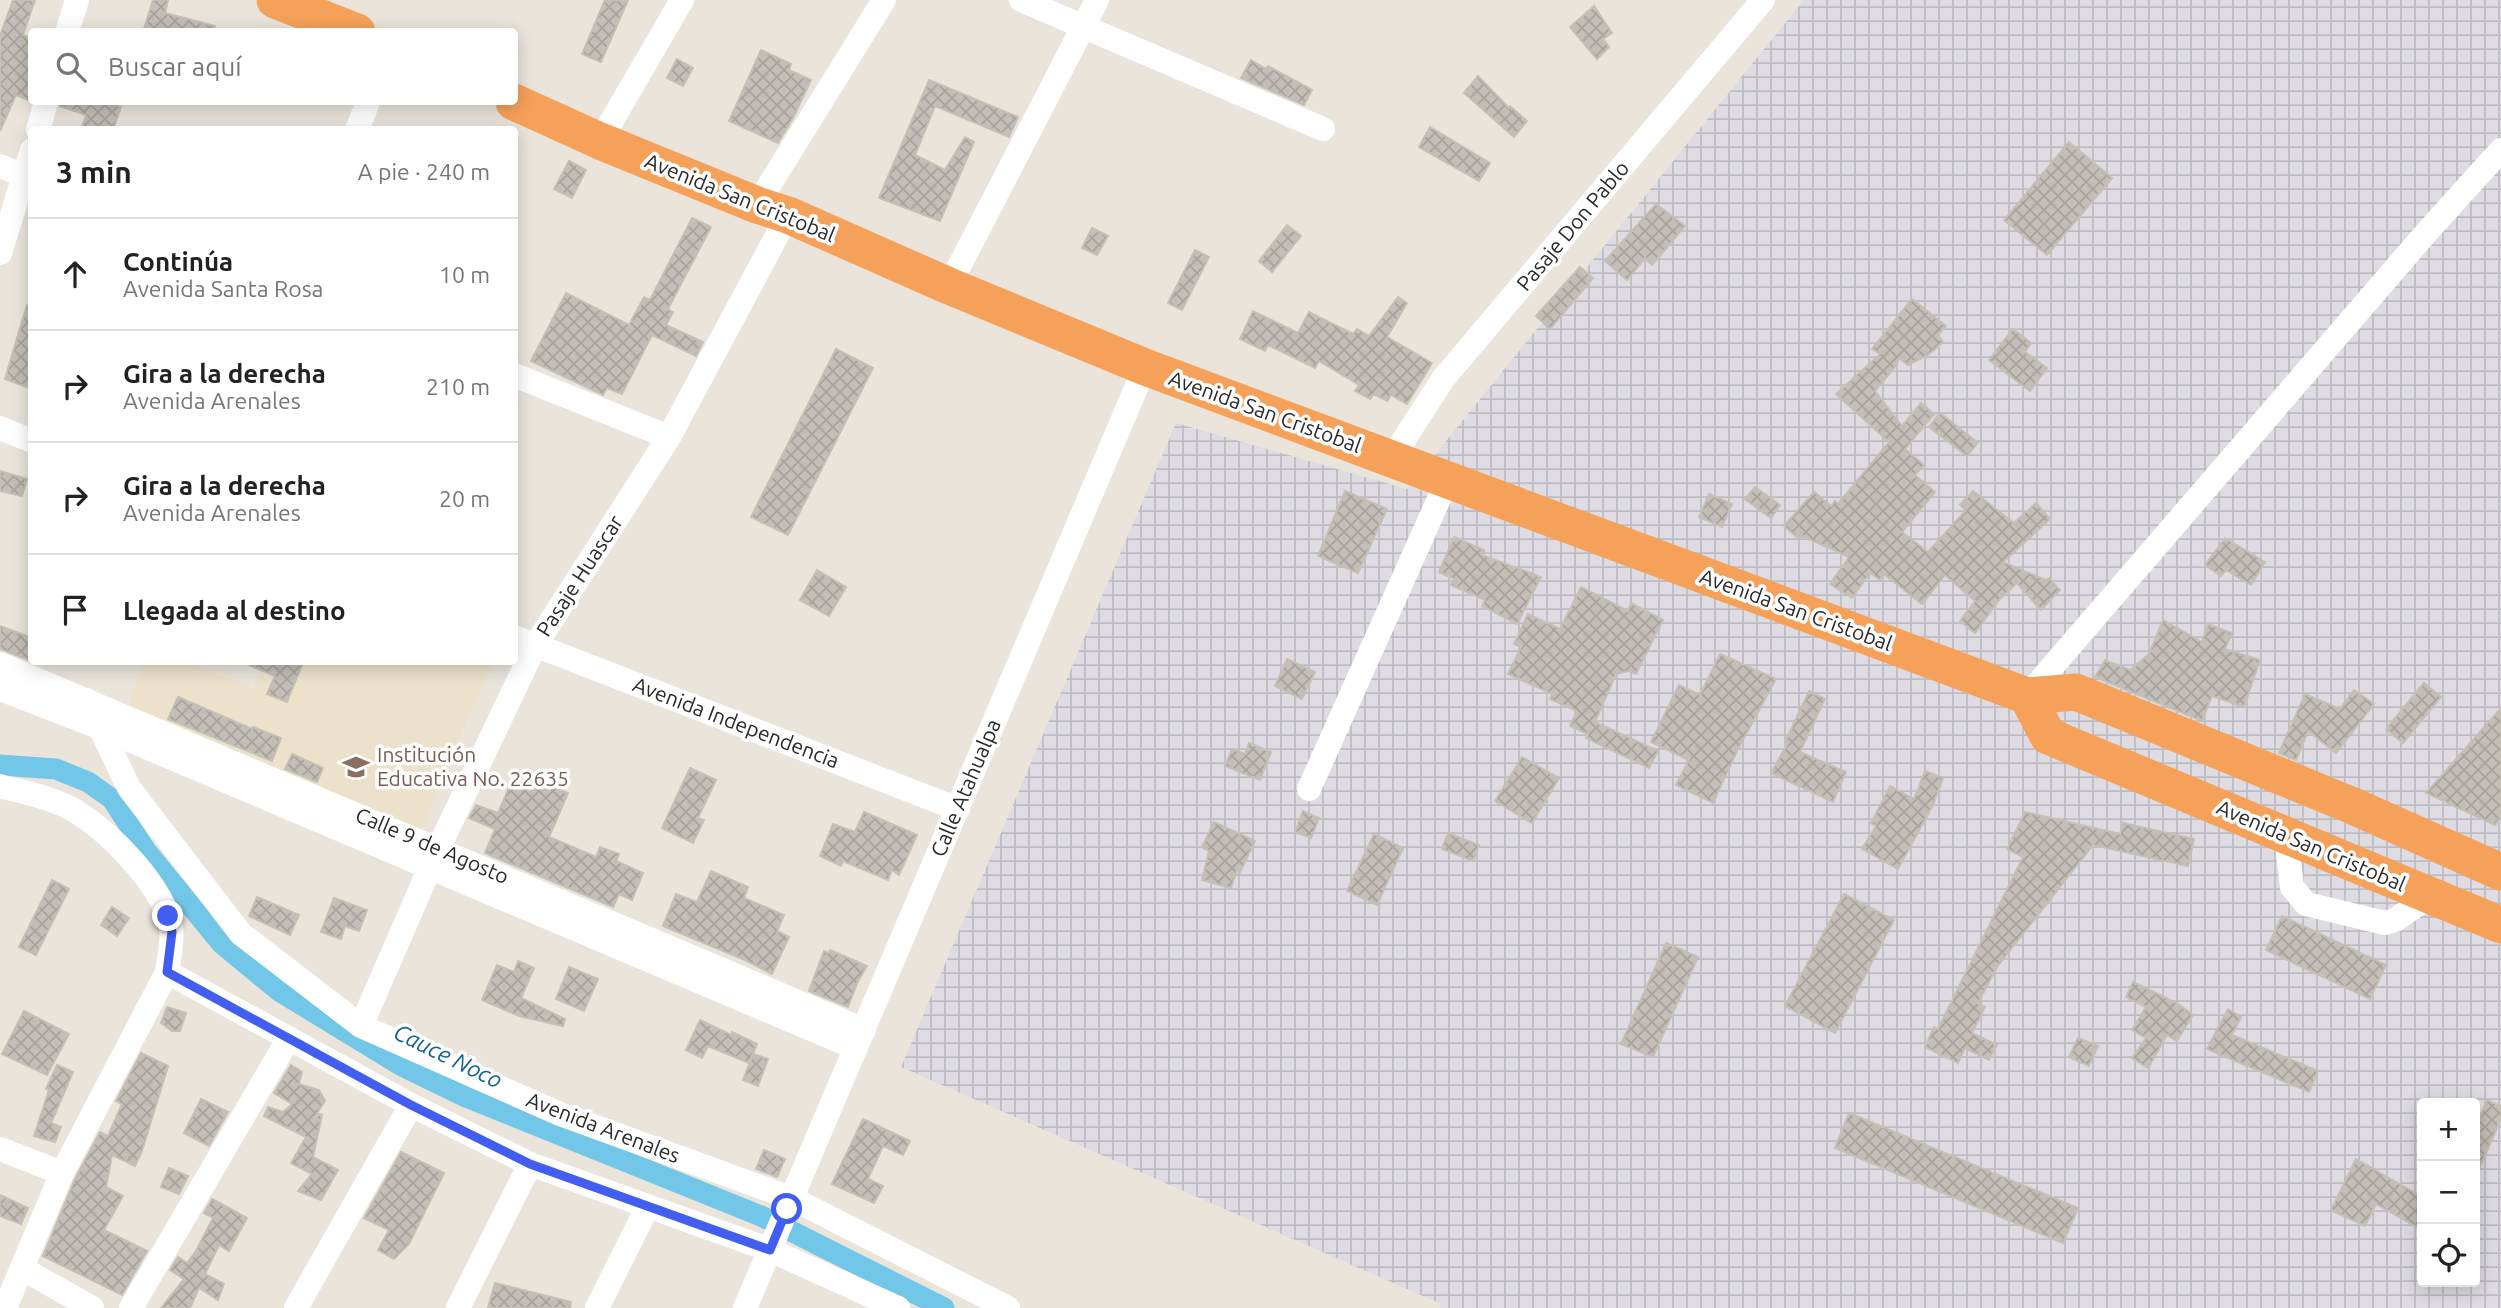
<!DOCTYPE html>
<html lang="es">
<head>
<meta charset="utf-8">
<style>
	:root { --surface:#fff; --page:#f6f6f6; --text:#222; --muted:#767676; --line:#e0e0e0 }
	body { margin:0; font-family:Ubuntu,sans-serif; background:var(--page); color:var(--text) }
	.controls { position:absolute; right:21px; bottom:21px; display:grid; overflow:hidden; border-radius:7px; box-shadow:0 4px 18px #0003 }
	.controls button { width:63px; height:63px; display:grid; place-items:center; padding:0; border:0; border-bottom:2px solid var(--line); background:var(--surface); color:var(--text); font:35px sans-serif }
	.stop { position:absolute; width:21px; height:21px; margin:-16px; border:5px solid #415ef1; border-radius:50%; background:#fff }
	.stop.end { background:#415ef1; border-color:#fff; box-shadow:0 2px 7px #0008 }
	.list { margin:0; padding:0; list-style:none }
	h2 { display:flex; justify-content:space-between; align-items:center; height:91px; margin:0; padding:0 28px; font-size:30px }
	h2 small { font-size:23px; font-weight:400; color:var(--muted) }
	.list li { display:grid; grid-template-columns:46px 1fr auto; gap:21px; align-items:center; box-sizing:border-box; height:112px; padding:0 28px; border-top:2px solid var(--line) }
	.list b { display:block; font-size:26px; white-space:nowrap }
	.list p { margin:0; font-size:23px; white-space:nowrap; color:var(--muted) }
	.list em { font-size:23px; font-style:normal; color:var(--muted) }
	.icon { flex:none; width:38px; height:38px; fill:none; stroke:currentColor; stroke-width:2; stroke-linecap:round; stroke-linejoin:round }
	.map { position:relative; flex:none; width:2501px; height:1308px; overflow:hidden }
	.search { position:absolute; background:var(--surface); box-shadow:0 4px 18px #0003; left:28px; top:28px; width:490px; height:77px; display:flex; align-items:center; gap:18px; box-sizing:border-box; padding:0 24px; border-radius:7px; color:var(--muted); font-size:26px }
	.panel { position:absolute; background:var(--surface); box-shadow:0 4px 18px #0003; left:28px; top:126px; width:490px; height:539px; border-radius:7px }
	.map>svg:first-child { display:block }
	.industrial { fill:url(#industrial-grid); fill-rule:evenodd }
	.education { fill:#ece2cb }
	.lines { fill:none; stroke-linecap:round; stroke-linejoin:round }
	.canal { stroke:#72c6e8; stroke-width:21 }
	.building { fill:url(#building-cross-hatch); stroke:#c5c0b5; stroke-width:2 }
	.minor { stroke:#fff; stroke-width:24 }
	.highway { stroke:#f6a15a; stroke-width:37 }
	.route { stroke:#415ef1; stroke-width:9 }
	.labels { text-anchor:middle; stroke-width:7; stroke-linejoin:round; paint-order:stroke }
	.street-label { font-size:21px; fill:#292929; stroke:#fff }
	.education-label { font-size:21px; fill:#785e54; stroke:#fff; text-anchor:start }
	.water-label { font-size:23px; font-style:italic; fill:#136492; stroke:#fff }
</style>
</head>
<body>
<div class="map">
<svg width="2501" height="1308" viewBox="0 0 2501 1308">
	<defs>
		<pattern id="industrial-grid" width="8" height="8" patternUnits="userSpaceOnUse" patternTransform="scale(1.75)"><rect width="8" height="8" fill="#dedbe3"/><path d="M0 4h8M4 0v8" fill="none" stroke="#bebcc3"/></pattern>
		<pattern id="building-cross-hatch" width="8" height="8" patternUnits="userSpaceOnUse" patternTransform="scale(1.75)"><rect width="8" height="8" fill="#c3beb7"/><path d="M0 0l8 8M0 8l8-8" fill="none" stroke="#a8a39d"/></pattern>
	</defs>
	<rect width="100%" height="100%" fill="#eae4db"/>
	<path class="industrial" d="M1804,0h697v1308h-1061l1,-4 -540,-237 275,-644 231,66zM2422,1103h53v179h-53z"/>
	<polygon class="education" points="144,662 187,662 253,688 265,662 488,662 490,667 423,825 416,829 127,709"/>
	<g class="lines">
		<polyline class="canal" points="0,765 56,769 88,782 112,799 146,851 222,944 279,991 402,1066 466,1097 761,1216 944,1308"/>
	</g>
	<g class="building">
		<polygon points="13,0 35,0 23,35 32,38 32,99 31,101 16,95 0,131 0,36"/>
		<polygon points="153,0 168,0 165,13 215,26 214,32 143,32"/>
		<polygon points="605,0 628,0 601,62 582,54"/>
		<polygon points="1594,6 1612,33 1603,39 1609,47 1597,59 1570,27"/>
		<polygon points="761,50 791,64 789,70 811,80 793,118 778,143 729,121"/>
		<polygon points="677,59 693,68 683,86 667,78"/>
		<polygon points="1251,60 1266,69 1268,66 1312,90 1304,105 1241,78"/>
		<polygon points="1478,76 1509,108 1510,106 1527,121 1514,137 1464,93"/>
		<polygon points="929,80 1018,117 1009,137 935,106 915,155 945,170 965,137 974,142 940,221 879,198"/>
		<polygon points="60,102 104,102 121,107 113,130 81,130 86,115 60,106"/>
		<polygon points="1430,127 1490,163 1479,181 1419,147"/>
		<polygon points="2069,142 2112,178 2047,255 2004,220"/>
		<polygon points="569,161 586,170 572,198 554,189"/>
		<polygon points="1656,204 1685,226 1652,265 1645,258 1627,280 1605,261"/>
		<polygon points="692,218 711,227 668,309 673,312 666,325 703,342 696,356 652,335 622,394 607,388 603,395 531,361 566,293 629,325 644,297 650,300"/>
		<polygon points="1287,225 1301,236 1272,272 1259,261"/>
		<polygon points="1092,228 1108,236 1097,255 1082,248"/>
		<polygon points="1195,250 1209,257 1182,310 1168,303"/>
		<polygon points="1580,267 1593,278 1550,329 1536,316"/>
		<polygon points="1398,297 1407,303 1387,337 1432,363 1407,404 1391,395 1387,401 1374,394 1370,399 1355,391 1359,385 1319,361 1315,368 1268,345 1265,351 1240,339 1253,311 1298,333 1309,312 1353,334 1357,329 1369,336"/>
		<polygon points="1912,299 1946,326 1938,335 1943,342 1928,355 1908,365 1899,358 1895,367 1875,391 1902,426 1921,403 1934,414 1905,449 1924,465 1915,475 1935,492 1902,532 1928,552 1966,510 1960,505 1973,491 2014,523 2036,503 2050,519 2003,562 2046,580 2049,578 2060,590 2041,610 2017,583 1999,600 1975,633 1960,621 1975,601 1945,575 1922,604 1884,574 1880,580 1870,573 1852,598 1830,584 1849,557 1802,536 1799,539 1784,526 1814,492 1831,506 1835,501 1838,504 1889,442 1836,394 1880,354 1872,349"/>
		<polygon points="27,305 32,306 32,389 5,379"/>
		<polygon points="2013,329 2031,343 2025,352 2047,368 2030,391 1989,360"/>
		<polygon points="836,349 873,368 788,535 751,517"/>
		<polygon points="1940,413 1978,443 1967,456 1929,427"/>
		<polygon points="0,471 27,479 22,496 0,491"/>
		<polygon points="1755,487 1780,505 1771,518 1745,499"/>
		<polygon points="1345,491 1387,509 1358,573 1318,556"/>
		<polygon points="1709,494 1732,504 1722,527 1699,517"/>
		<polygon points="1454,537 1484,550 1482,555 1541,577 1517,624 1482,606 1485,600 1451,585 1454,579 1439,572"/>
		<polygon points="2225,538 2265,562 2251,585 2226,570 2221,576 2205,565"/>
		<polygon points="817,570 846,587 829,616 800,600"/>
		<polygon points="1581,587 1628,611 1631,603 1663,620 1636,674 1629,671 1616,674 1595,722 1658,751 1649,768 1586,738 1588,734 1570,726 1577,711 1550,699 1552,694 1508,674 1521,647 1514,644 1528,614 1560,629"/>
		<polygon points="2163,620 2202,642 2208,624 2232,633 2225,649 2260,660 2244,707 2212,696 2202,721 2095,677 2105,660 2130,670 2149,654"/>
		<polygon points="0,626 32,638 32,661 0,649"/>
		<polygon points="1720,654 1776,679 1737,751 1713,803 1676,785 1689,760 1651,742 1679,685 1700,695"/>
		<polygon points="1287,659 1315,672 1302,699 1275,686"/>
		<polygon points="242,662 303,662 287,702 267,694 275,676"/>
		<polygon points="2424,683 2441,697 2403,743 2386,729"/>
		<polygon points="2354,690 2374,704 2336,753 2308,731 2296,760 2279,753 2305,694 2340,709"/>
		<polygon points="1809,691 1825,699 1800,752 1846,772 1833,802 1771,773 1788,743 1785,742"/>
		<polygon points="178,697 252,729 253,727 281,738 272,761 168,719"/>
		<polygon points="2501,708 2501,818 2495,825 2426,793"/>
		<polygon points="1249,743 1271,752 1260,780 1225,766 1232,749 1245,754"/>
		<polygon points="292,754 323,768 317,782 285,769"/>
		<polygon points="1522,757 1559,778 1532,823 1495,801"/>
		<polygon points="690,768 716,780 698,818 704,820 693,843 662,828"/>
		<polygon points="516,771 568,793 549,837 596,857 600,847 619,854 616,861 643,873 632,900 619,894 613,907 485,853 495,829 469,818 476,805 498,813"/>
		<polygon points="1925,771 1943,778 1933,805 1898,869 1862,849 1876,826 1871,823 1890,786 1914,799"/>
		<polygon points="1303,811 1319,818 1311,838 1295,832"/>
		<polygon points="864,812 917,835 899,875 892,870 888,880 843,861 841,866 820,856 833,824 855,832"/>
		<polygon points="2025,812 2120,834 2123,823 2194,839 2188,866 2093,845 1997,967 1978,1003 1985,1007 1972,1033 1997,1045 1989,1060 1965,1048 1958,1063 1925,1047 1934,1027 1938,1029 2023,857 2007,849"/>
		<polygon points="1214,822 1255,841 1240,872 1237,870 1231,888 1202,880 1209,851 1202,847"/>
		<polygon points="1448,833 1479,845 1473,861 1442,849"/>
		<polygon points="1374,834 1403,848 1377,905 1347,891"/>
		<polygon points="711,871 748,887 744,898 784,915 777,931 789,937 772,974 745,960 663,926 676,894 697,902"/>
		<polygon points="52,880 69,889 36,955 19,947"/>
		<polygon points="1844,894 1894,920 1835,1033 1785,1006"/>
		<polygon points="257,897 299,915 290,935 249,916"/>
		<polygon points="334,898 367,910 359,931 345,926 341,939 321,932"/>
		<polygon points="112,907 129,918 117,936 101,925"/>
		<polygon points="2282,916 2386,965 2370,999 2266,950"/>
		<polygon points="1666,943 1698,957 1653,1057 1621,1044"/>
		<polygon points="830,950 867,966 858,981 848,1007 809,991 824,951 828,953"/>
		<polygon points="518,961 534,968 521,998 565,1019 563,1026 519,1016 482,1000 497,965 514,972"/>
		<polygon points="569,967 598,979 584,1011 556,999"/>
		<polygon points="2133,982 2177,1003 2193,1015 2177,1041 2167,1035 2148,1068 2132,1058 2146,1038 2132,1030 2146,1007 2126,997"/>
		<polygon points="167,1007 186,1013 180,1031 172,1031 161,1023"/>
		<polygon points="2228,1009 2241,1017 2232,1035 2318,1071 2309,1092 2207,1049"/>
		<polygon points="24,1011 69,1034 47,1075 2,1054"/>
		<polygon points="700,1020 731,1035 732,1032 757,1044 749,1063 708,1046 702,1058 686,1050"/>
		<polygon points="2078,1038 2098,1046 2089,1066 2069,1057"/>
		<polygon points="141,1053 168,1066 142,1151 135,1166 112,1155 106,1187 123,1196 104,1230 147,1251 122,1295 43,1256 75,1179 100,1132 108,1136 122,1104 116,1101"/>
		<polygon points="753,1054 768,1059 758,1086 743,1080"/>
		<polygon points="57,1065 73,1072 51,1123 61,1127 55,1142 34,1136 49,1090 46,1089"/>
		<polygon points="291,1065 302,1072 299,1084 319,1090 325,1101 312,1121 314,1122 319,1114 322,1115 313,1157 338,1170 321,1200 298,1191 312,1174 291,1163 306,1137 264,1116 268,1107 283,1112 292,1104 274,1093"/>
		<polygon points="201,1099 228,1112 209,1146 184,1133"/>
		<polygon points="2487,1100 2501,1106 2501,1119 2475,1178 2475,1129"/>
		<polygon points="1849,1113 2078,1208 2063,1243 1835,1148"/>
		<polygon points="863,1119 910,1141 903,1155 883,1146 868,1179 883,1186 874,1203 832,1184"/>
		<polygon points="764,1150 785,1159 777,1177 756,1169"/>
		<polygon points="401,1152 444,1173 409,1244 394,1259 378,1250 389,1230 364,1218"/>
		<polygon points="2356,1159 2422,1197 2422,1230 2376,1204 2365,1226 2331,1210"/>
		<polygon points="169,1168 188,1176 179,1194 161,1187"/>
		<polygon points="0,1195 28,1208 21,1224 0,1216"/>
		<polygon points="212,1199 247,1218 229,1251 219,1245 205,1274 224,1284 218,1300 199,1288 190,1308 161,1308 184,1279 170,1270 178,1257 187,1263 196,1251 213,1218 204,1213"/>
		<polygon points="495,1283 571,1302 570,1308 488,1308"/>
	</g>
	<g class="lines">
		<g class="minor">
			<polyline points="1021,0 1323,129"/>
			<polyline points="67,32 77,0"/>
			<polyline points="38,130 46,102"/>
			<polyline points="357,130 368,102"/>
			<polyline points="600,141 682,0"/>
			<polyline points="0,166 32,179"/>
			<polyline points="757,205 884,0"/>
			<polyline points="0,253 32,150"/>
			<polyline points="949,286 1097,0"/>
			<polyline points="514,375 669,437"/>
			<polyline points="0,428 32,441"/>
			<polyline points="1392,458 1443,379 1763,0"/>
			<polyline points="514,637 958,809"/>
			<polyline points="0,664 864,1030"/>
			<polyline points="0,689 101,728 856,1048"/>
			<polyline points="2027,696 2426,233 2501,150"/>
			<polyline points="87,700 129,788 241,934 361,1026 560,1114 791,1198 1008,1308"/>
			<path d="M0,786c26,7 54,12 77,26 35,22 87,75 94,116 2,14 -2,30 -4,44l244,133 119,59 240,86 128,58"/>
			<polyline points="1309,789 1447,481"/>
			<polyline points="2286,836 2292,887 2306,904 2385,923 2395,920 2430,896"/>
			<polyline points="361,1026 438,849 535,646 669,437 788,215"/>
			<polyline points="0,1149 62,1173"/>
			<polyline points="23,1269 92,1308"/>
			<polyline points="5,1308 62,1173 167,972"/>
			<polyline points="131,1308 289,1038"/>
			<polyline points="296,1308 411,1105"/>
			<polyline points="458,1308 530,1164"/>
			<polyline points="597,1308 648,1206"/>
			<polyline points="745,1308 1145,367"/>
		</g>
		<g class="highway">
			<polyline points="275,0 357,32"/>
			<polyline points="514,102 600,141 757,205 788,215 949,286 1145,367 2027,696"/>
			<polyline points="2501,872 2353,806 2076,692 2027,696 2048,736 2501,925"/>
		</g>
	</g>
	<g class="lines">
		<polyline class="route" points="168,916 172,932 167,972 411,1105 530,1164 770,1250 787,1209"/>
	</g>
	<defs>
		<symbol id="school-bare" viewBox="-9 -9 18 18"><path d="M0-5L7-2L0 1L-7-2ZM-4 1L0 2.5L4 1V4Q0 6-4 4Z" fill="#8d6e63" stroke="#fff" stroke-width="2.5" paint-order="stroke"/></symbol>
	</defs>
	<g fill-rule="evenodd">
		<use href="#school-bare" x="337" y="748" width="38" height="38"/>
	</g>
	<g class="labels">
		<g class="street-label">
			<text transform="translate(740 198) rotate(22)" y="7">Avenida San Cristobal</text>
			<text transform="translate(1573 226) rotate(-50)" y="7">Pasaje Don Pablo</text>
			<text transform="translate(1265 412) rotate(20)" y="7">Avenida San Cristobal</text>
			<text transform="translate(580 576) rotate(-57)" y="7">Pasaje Huascar</text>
			<text transform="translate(1796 610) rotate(20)" y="7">Avenida San Cristobal</text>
			<text transform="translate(736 723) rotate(21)" y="7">Avenida Independencia</text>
			<text transform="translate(966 788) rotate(-67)" y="7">Calle Atahualpa</text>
			<text transform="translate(432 846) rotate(23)" y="7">Calle 9 de Agosto</text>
			<text transform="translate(2311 846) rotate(23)" y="7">Avenida San Cristobal</text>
			<text transform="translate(603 1128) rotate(21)" y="7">Avenida Arenales</text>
		</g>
		<g class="education-label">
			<text x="377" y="762">Institución<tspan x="377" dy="24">Educativa No. 22635</tspan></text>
		</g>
		<g class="water-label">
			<text transform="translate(448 1056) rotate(26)" y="8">Cauce Noco</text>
		</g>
	</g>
</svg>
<div class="controls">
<button>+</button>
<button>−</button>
<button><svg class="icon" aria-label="locate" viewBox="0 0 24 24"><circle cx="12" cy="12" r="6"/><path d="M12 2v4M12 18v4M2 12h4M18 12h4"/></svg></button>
</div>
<div class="stop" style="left:787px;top:1209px"></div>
<div class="stop end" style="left:168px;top:916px"></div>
<div class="search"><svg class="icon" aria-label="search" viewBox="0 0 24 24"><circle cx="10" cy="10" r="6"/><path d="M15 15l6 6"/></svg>Buscar aquí</div>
<section class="panel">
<h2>3 min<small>A pie · 240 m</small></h2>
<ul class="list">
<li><svg class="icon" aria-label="ahead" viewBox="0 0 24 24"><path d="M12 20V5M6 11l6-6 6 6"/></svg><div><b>Continúa</b><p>Avenida Santa Rosa</p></div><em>10 m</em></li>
<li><svg class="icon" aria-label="right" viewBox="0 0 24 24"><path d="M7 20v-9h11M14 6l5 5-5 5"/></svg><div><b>Gira a la derecha</b><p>Avenida Arenales</p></div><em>210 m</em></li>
<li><svg class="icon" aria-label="right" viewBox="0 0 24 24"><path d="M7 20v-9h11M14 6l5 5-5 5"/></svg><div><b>Gira a la derecha</b><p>Avenida Arenales</p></div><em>20 m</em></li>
<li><svg class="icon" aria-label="arrive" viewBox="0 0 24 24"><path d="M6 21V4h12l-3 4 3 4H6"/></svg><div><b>Llegada al destino</b></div></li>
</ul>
</section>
</div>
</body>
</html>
